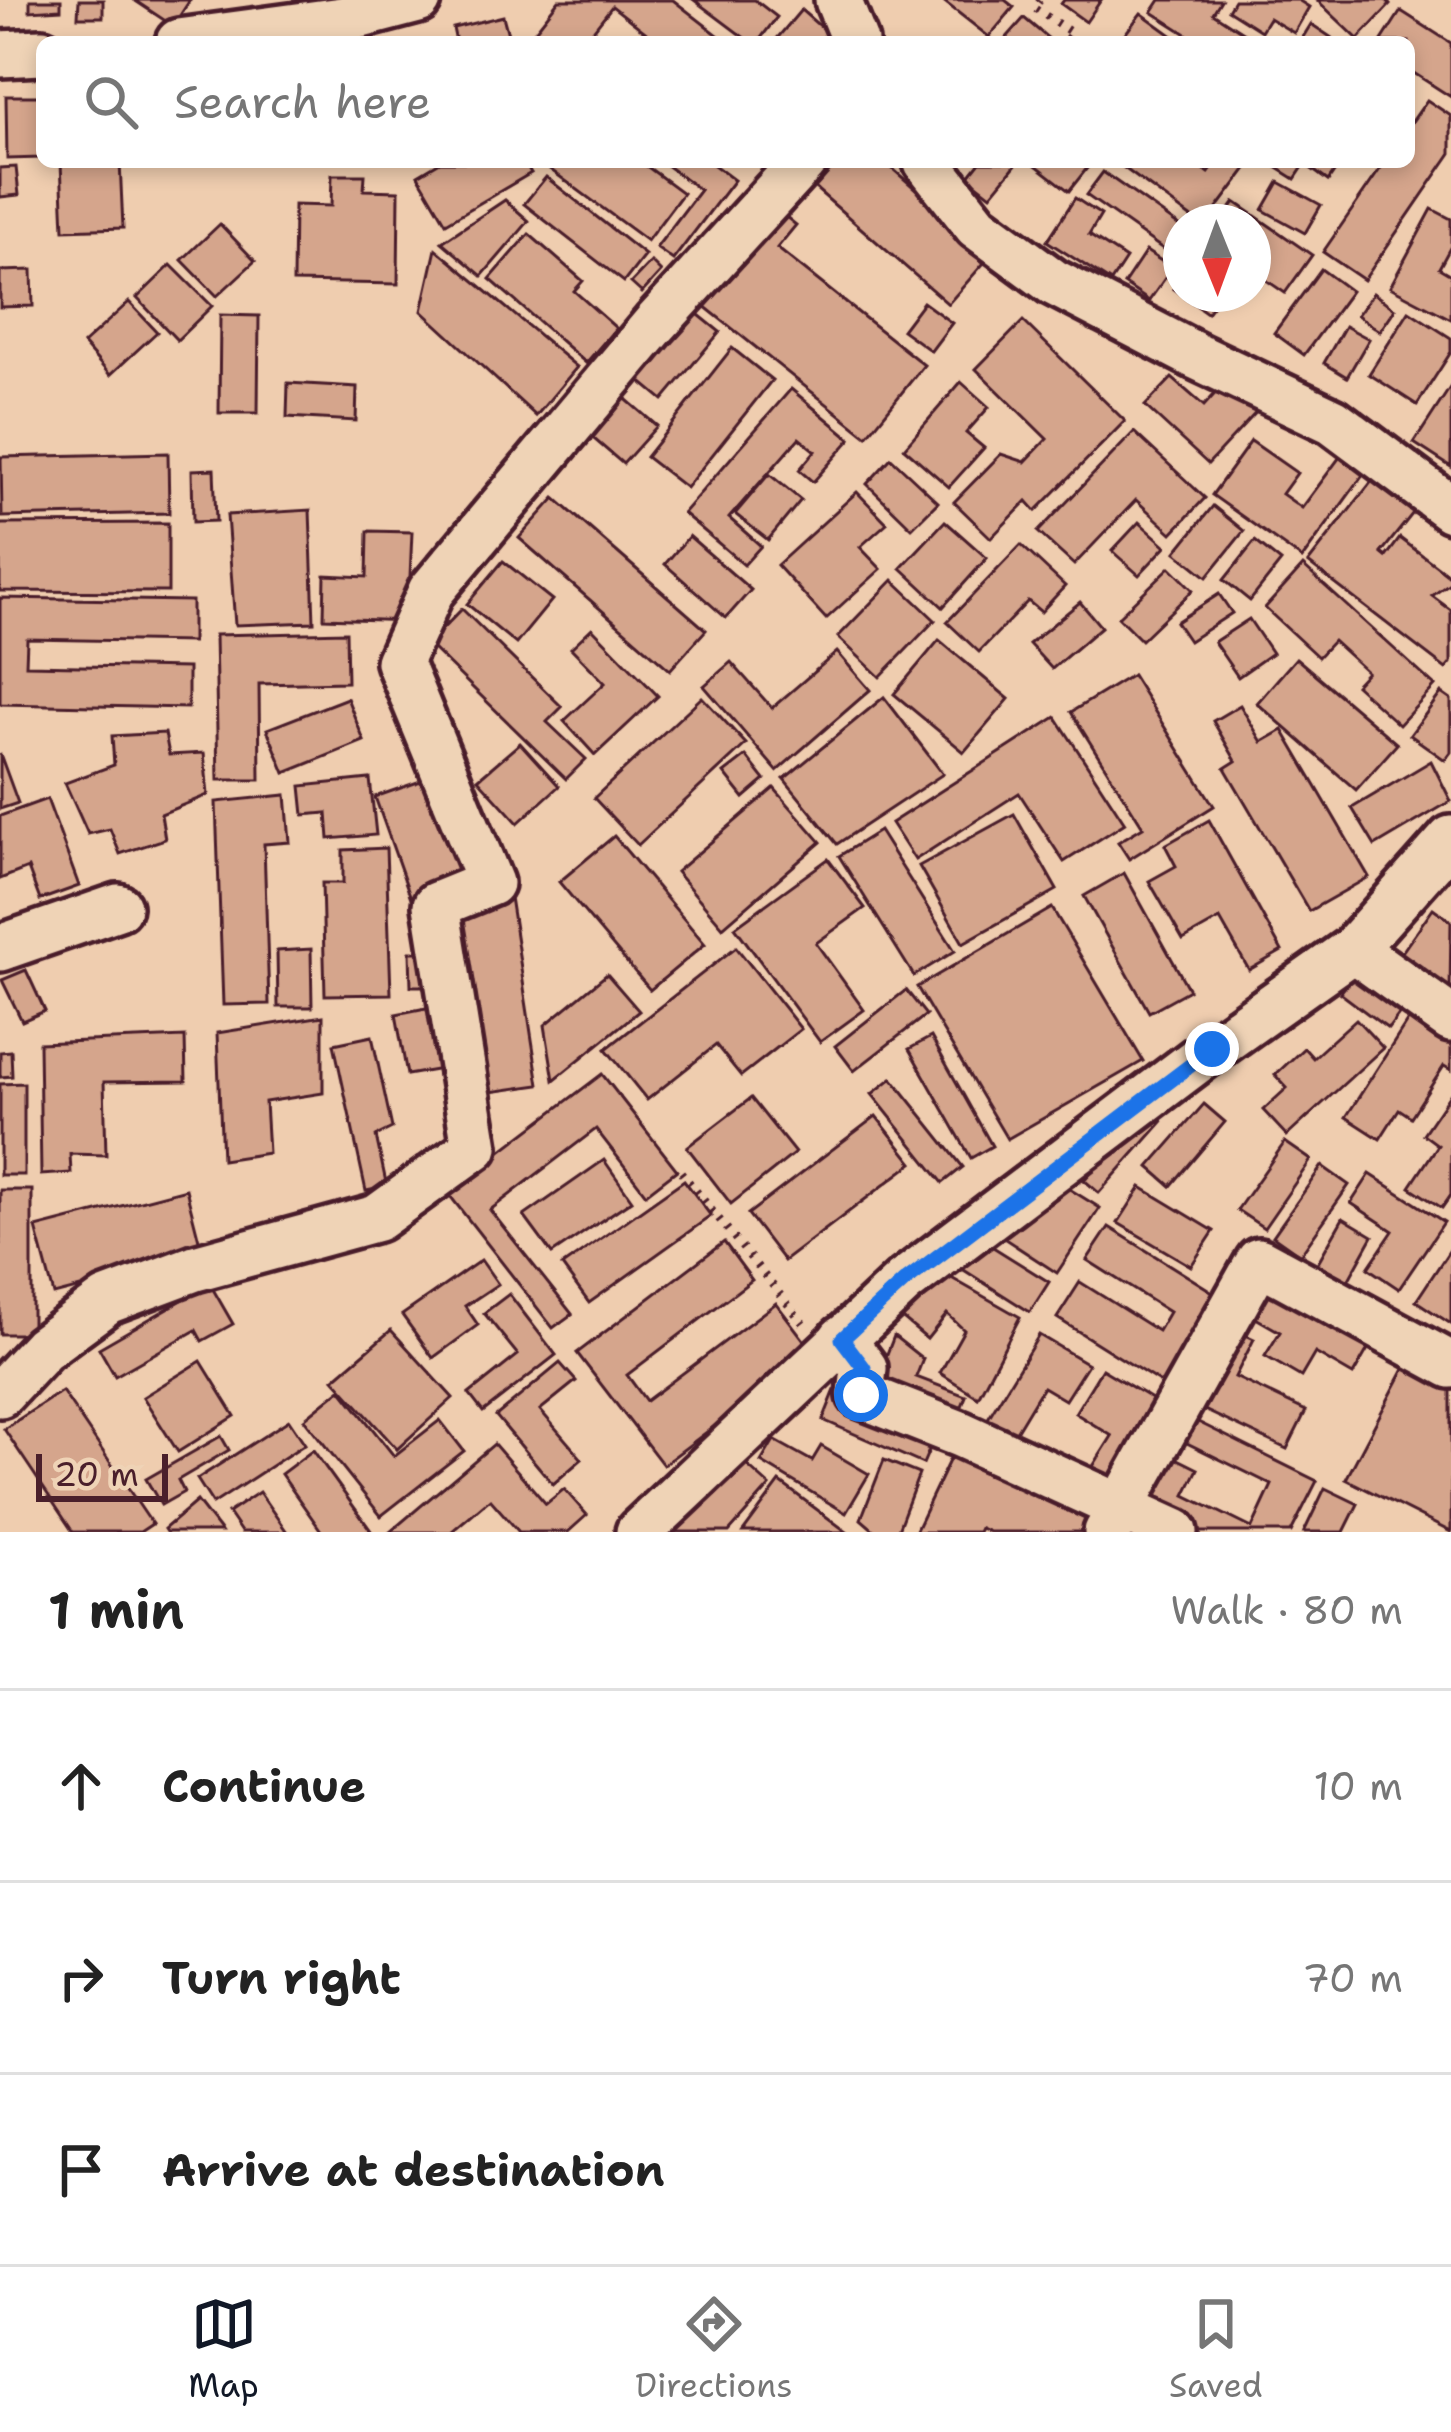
<!DOCTYPE html>
<html lang="en">
<head>
<meta charset="utf-8">
<style>
	:root { --surface:#fff; --page:#f2f2f2; --text:#222; --muted:#767676; --line:#e0e0e0; --accent:#111827 }
	body { margin:0; font-family:"Shantell Sans",sans-serif; background:var(--page); color:var(--text) }
	.compass { position:absolute; left:1163px; top:204px; width:108px; height:108px; border-radius:50%; background:var(--surface); box-shadow:0 6px 18px #0003; rotate:179deg }
	.scale { position:absolute; left:36px; bottom:30px; width:132px; box-sizing:border-box; padding-left:12px; border:6px solid #4a1f2b; border-top:0; font-size:33px; line-height:42px; white-space:nowrap; color:#4a1f2b; -webkit-text-stroke:9px #efd3b6; paint-order:stroke }
	.stop { position:absolute; width:36px; height:36px; margin:-27px; border:9px solid #1a73e8; border-radius:50%; background:#fff }
	.stop.end { background:#1a73e8; border-color:#fff; box-shadow:0 3px 12px #0008 }
	.list { margin:0; padding:0; list-style:none }
	h2 { display:flex; justify-content:space-between; align-items:center; height:156px; margin:0; padding:0 48px; font-size:51px }
	h2 small { font-size:39px; font-weight:400; color:var(--muted) }
	.list li { display:grid; grid-template-columns:78px 1fr auto; gap:36px; align-items:center; box-sizing:border-box; height:192px; padding:0 48px; border-top:3px solid var(--line) }
	.list b { display:block; font-size:45px; white-space:nowrap }
	.list em { font-size:39px; font-style:normal; color:var(--muted) }
	.icon { flex:none; width:66px; height:66px; fill:none; stroke:currentColor; stroke-width:2; stroke-linecap:round; stroke-linejoin:round }
	.map { position:relative; flex:none; width:1451px; height:1532px; overflow:hidden }
	.search { position:absolute; background:var(--surface); box-shadow:0 6px 18px #0003; left:36px; right:36px; top:36px; height:132px; display:flex; align-items:center; gap:30px; box-sizing:border-box; padding:0 42px; border-radius:18px; color:var(--muted); font-size:45px }
	.sheet { height:732px; background:var(--surface) }
	nav { display:flex; justify-content:space-around; align-items:center; box-sizing:border-box; height:168px; border-top:3px solid var(--line); background:var(--surface); font-size:33px; color:var(--muted) }
	nav a { display:grid; justify-items:center; gap:6px }
	nav .on { color:var(--accent) }
	.map>svg:first-child { display:block }
	.building { fill:#d5a58c; stroke:#4a1f2b; stroke-width:3 }
	.lines { fill:none; stroke-linecap:round; stroke-linejoin:round }
	.street-casing { stroke:#4a1f2b; stroke-width:54 }
	.path { stroke:#4a1f2b; stroke-width:8; stroke-dasharray:3 9; stroke-linecap:butt }
	.street { stroke:#efd3b6; stroke-width:45 }
	.route { stroke:#1a73e8; stroke-width:15 }
</style>
</head>
<body>
<div class="map">
<svg width="1451" height="1532" viewBox="0 0 1451 1532">
	<rect width="100%" height="100%" fill="#efcdaf"/>
	<filter id="ink" filterUnits="userSpaceOnUse"><feTurbulence type="fractalNoise" baseFrequency=".00833" numOctaves="2"/><feDisplacementMap in="SourceGraphic" scale="24" xChannelSelector="R" yChannelSelector="G"/><feConvolveMatrix kernelMatrix="1 2 1 2 8 2 1 2 1" color-interpolation-filters="sRGB"/></filter>
	<g filter="url(#ink)">
		<g class="building">
			<polygon points="30,0 61,0 61,9 30,11"/>
			<polygon points="79,0 103,0 103,17 78,17"/>
			<polygon points="134,0 190,0 173,26"/>
			<polygon points="559,0 673,0 727,42 658,42 612,6 584,42 526,42"/>
			<polygon points="694,0 755,0 777,17 758,42 750,42"/>
			<polygon points="942,0 1005,0 1014,7 989,37"/>
			<polygon points="1064,0 1101,0 1086,22 1061,4"/>
			<polygon points="1160,0 1221,0 1213,13 1258,42 1199,42 1152,12"/>
			<polygon points="1234,0 1298,0 1309,7 1294,33 1269,18 1261,31 1228,10"/>
			<polygon points="1317,0 1386,0 1390,5 1358,39"/>
			<polygon points="801,10 838,42 774,42"/>
			<polygon points="1401,11 1451,43 1451,97 1409,70 1409,42 1381,42"/>
			<polygon points="1141,13 1181,42 1119,42"/>
			<polygon points="503,16 510,42 456,42 453,28"/>
			<polygon points="1024,18 1049,39 1047,42 1003,42"/>
			<polygon points="1311,24 1338,42 1300,42"/>
			<polygon points="6,96 42,96 42,158 7,159"/>
			<polygon points="1427,100 1451,116 1451,153 1364,280 1323,252 1385,162 1409,162 1409,126"/>
			<polygon points="61,162 120,162 123,228 64,230"/>
			<polygon points="440,162 524,162 531,173 446,223 418,175"/>
			<polygon points="540,162 641,162 683,193 647,241"/>
			<polygon points="662,162 710,162 734,180 673,260 656,248 700,190"/>
			<polygon points="838,162 885,162 991,255 948,304 815,188"/>
			<polygon points="980,162 1018,162 991,195 968,177"/>
			<polygon points="1032,162 1092,162 1069,191"/>
			<polygon points="1116,162 1194,162 1209,173 1217,162 1252,162 1207,222 1197,222"/>
			<polygon points="1275,162 1341,162 1328,181 1305,164 1295,179 1273,165"/>
			<polygon points="16,167 19,195 0,197 0,168"/>
			<polygon points="1103,172 1181,227 1180,261 1086,195"/>
			<polygon points="332,175 365,175 364,190 399,191 398,284 293,282 294,205 331,206"/>
			<polygon points="546,177 645,255 624,282 524,204"/>
			<polygon points="1279,182 1321,205 1305,233 1263,210"/>
			<polygon points="1075,198 1101,215 1089,235 1126,259 1111,282 1047,241"/>
			<polygon points="505,200 529,221 482,276 442,242"/>
			<polygon points="1235,202 1312,255 1285,293 1253,271 1253,222 1221,222"/>
			<polygon points="775,208 796,225 777,248 924,365 867,436 699,302"/>
			<polygon points="1432,209 1451,219 1451,246 1439,268 1451,275 1451,319 1390,287"/>
			<polygon points="220,224 255,261 217,296 182,260"/>
			<polygon points="529,234 583,281 574,291 616,328 586,363 490,279"/>
			<polygon points="436,249 577,367 536,416 422,311"/>
			<polygon points="1146,251 1172,268 1149,301 1124,284"/>
			<polygon points="651,262 661,272 642,293 631,283"/>
			<polygon points="171,265 212,306 177,340 137,298"/>
			<polygon points="1321,269 1351,291 1304,355 1274,333"/>
			<polygon points="32,270 33,306 0,307 0,271"/>
			<polygon points="1181,278 1181,294 1221,294 1207,313 1173,289"/>
			<polygon points="1373,293 1395,309 1380,331 1357,315"/>
			<polygon points="129,302 157,332 110,375 83,344"/>
			<polygon points="923,302 952,323 931,351 902,330"/>
			<polygon points="689,307 720,332 663,400 633,375"/>
			<polygon points="1409,311 1451,338 1451,352 1417,405 1369,374"/>
			<polygon points="220,315 259,316 258,413 219,413"/>
			<polygon points="1023,321 1125,421 1036,511 1027,501 991,538 954,502 1001,454 1025,462 1047,439 976,369"/>
			<polygon points="1345,326 1369,339 1347,377 1324,363"/>
			<polygon points="732,348 772,380 686,488 646,457"/>
			<polygon points="1230,377 1262,406 1208,464 1145,406 1172,378 1204,406"/>
			<polygon points="961,382 989,407 966,433 984,448 949,487 904,448"/>
			<polygon points="288,383 357,387 356,421 287,417"/>
			<polygon points="1451,386 1451,467 1414,443"/>
			<polygon points="791,389 851,439 813,482 799,470 815,451 799,438 729,518 761,546 744,565 683,513"/>
			<polygon points="621,395 657,426 623,464 587,433"/>
			<polygon points="1134,432 1205,498 1172,533 1136,500 1074,565 1038,532"/>
			<polygon points="1251,441 1297,473 1282,494 1302,508 1342,454 1366,471 1302,559 1212,495"/>
			<polygon points="168,453 169,513 2,517 1,457"/>
			<polygon points="891,458 938,502 912,528 867,484"/>
			<polygon points="214,469 216,521 193,522 192,470"/>
			<polygon points="769,474 801,500 768,540 735,514"/>
			<polygon points="1376,476 1417,508 1381,553 1386,557 1400,538 1451,577 1451,582 1432,596 1451,610 1451,663 1446,669 1308,563"/>
			<polygon points="857,492 887,523 860,547 881,569 826,619 777,565"/>
			<polygon points="555,498 706,630 670,670 519,538"/>
			<polygon points="1213,506 1244,531 1207,577 1176,552"/>
			<polygon points="310,510 314,622 235,625 227,515"/>
			<polygon points="945,521 987,558 943,607 901,568"/>
			<polygon points="1139,522 1166,546 1139,575 1112,551"/>
			<polygon points="168,523 168,592 0,591 0,524"/>
			<polygon points="368,531 412,532 408,621 324,618 325,575 367,577"/>
			<polygon points="689,536 751,590 726,618 665,564"/>
			<polygon points="1255,541 1281,562 1250,601 1224,580"/>
			<polygon points="1021,545 1065,586 1041,612 1028,601 979,652 947,622"/>
			<polygon points="503,561 552,600 516,644 467,604"/>
			<polygon points="1303,566 1435,686 1399,725 1355,685 1367,672 1333,641 1318,657 1265,608"/>
			<polygon points="1170,567 1193,590 1141,640 1118,617"/>
			<polygon points="893,580 935,620 880,677 838,637"/>
			<polygon points="1219,594 1232,613 1189,641 1176,622"/>
			<polygon points="0,598 192,601 192,642 27,639 26,665 188,668 188,708 0,704"/>
			<polygon points="1080,602 1101,627 1052,669 1029,644"/>
			<polygon points="462,609 562,707 547,722 586,759 566,779 428,644"/>
			<polygon points="1249,619 1272,653 1238,677 1214,642"/>
			<polygon points="592,628 658,696 595,755 564,721 605,683 571,648"/>
			<polygon points="346,632 347,682 259,684 260,780 218,780 215,635"/>
			<polygon points="939,640 1009,699 964,752 894,694"/>
			<polygon points="837,652 870,690 777,771 704,686 731,662 772,708"/>
			<polygon points="1296,658 1397,744 1356,790 1257,703"/>
			<polygon points="1132,675 1214,806 1129,859 1118,842 1143,827 1071,712"/>
			<polygon points="1441,693 1451,700 1451,752 1445,760 1410,735"/>
			<polygon points="702,697 746,744 638,845 594,798"/>
			<polygon points="884,697 943,774 837,844 784,779"/>
			<polygon points="347,698 364,741 285,773 267,729"/>
			<polygon points="1240,705 1262,742 1283,730 1369,877 1309,911 1225,768 1236,761 1213,721"/>
			<polygon points="1056,717 1125,823 1064,862 1019,793 915,860 891,823"/>
			<polygon points="165,733 169,755 204,753 208,795 161,814 165,839 120,854 110,829 88,834 65,783 114,765 112,736"/>
			<polygon points="520,743 559,786 518,823 478,779"/>
			<polygon points="0,754 18,803 0,809"/>
			<polygon points="746,756 765,780 744,798 724,773"/>
			<polygon points="1431,761 1451,801 1375,846 1352,808"/>
			<polygon points="435,776 471,875 411,898 375,797"/>
			<polygon points="370,779 376,835 329,839 327,813 304,815 301,786"/>
			<polygon points="774,788 821,842 723,927 676,872"/>
			<polygon points="286,795 290,842 264,844 269,1004 223,1005 216,802"/>
			<polygon points="47,799 79,886 40,900 28,868 0,879 0,816"/>
			<polygon points="1014,814 1057,890 963,943 919,866"/>
			<polygon points="1209,820 1282,951 1249,970 1220,919 1183,940 1149,881 1176,866 1165,845"/>
			<polygon points="879,831 955,951 914,976 839,856"/>
			<polygon points="614,836 705,944 650,990 559,882"/>
			<polygon points="386,848 391,994 325,995 322,883 343,883 343,850"/>
			<polygon points="828,859 865,908 816,943 864,1010 820,1042 735,927"/>
			<polygon points="1124,873 1189,990 1149,1012 1084,896"/>
			<polygon points="510,897 539,1085 483,1093 455,906"/>
			<polygon points="1052,908 1143,1061 1007,1139 917,987"/>
			<polygon points="1433,908 1451,921 1450,993 1398,958"/>
			<polygon points="736,947 801,1029 741,1076 716,1045 647,1100 606,1049"/>
			<polygon points="311,949 312,1007 278,1007 277,951"/>
			<polygon points="410,952 429,952 431,986 411,986"/>
			<polygon points="1359,969 1407,1004 1388,1029 1340,993"/>
			<polygon points="26,970 45,1011 22,1021 2,980"/>
			<polygon points="607,974 639,1011 554,1080 545,1025"/>
			<polygon points="906,990 926,1015 854,1071 835,1046"/>
			<polygon points="441,1005 453,1067 407,1075 396,1014"/>
			<polygon points="1416,1008 1451,1030 1451,1070 1444,1066 1411,1117 1399,1109 1380,1139 1346,1117"/>
			<polygon points="323,1016 323,1093 265,1102 268,1153 222,1160 217,1033"/>
			<polygon points="1356,1019 1383,1048 1287,1136 1263,1110 1287,1088 1275,1075 1304,1048 1313,1058"/>
			<polygon points="372,1036 392,1128 376,1136 387,1187 366,1191 334,1044"/>
			<polygon points="185,1037 186,1081 104,1082 106,1155 70,1154 71,1173 41,1175 39,1043"/>
			<polygon points="931,1037 992,1146 971,1158 909,1049"/>
			<polygon points="11,1051 12,1076 0,1077 0,1052"/>
			<polygon points="602,1074 677,1170 646,1194 596,1129 490,1210 572,1314 553,1328 447,1192"/>
			<polygon points="892,1078 963,1167 943,1183 872,1094"/>
			<polygon points="24,1083 24,1175 0,1175 0,1084"/>
			<polygon points="1451,1093 1451,1195 1442,1208 1410,1187 1438,1145 1423,1134"/>
			<polygon points="751,1098 795,1153 731,1204 687,1147"/>
			<polygon points="1204,1104 1225,1122 1171,1186 1149,1167"/>
			<polygon points="1142,1115 1162,1122 1099,1193 1084,1180"/>
			<polygon points="876,1116 913,1163 784,1261 748,1214"/>
			<polygon points="1285,1142 1311,1160 1264,1228 1237,1210"/>
			<polygon points="604,1160 632,1200 552,1254 524,1216"/>
			<polygon points="1322,1166 1349,1185 1300,1255 1273,1236"/>
			<polygon points="1370,1174 1444,1222 1399,1289 1368,1268 1393,1231 1351,1203"/>
			<polygon points="684,1180 711,1216 589,1303 562,1266"/>
			<polygon points="1063,1185 1100,1208 1057,1273 996,1233"/>
			<polygon points="1141,1187 1214,1231 1191,1266 1118,1223"/>
			<polygon points="186,1189 203,1256 54,1295 36,1228"/>
			<rect x="0" y="1190" width="32" height="144"/>
			<polygon points="1343,1218 1373,1236 1348,1281 1317,1264"/>
			<polygon points="1109,1227 1224,1299 1167,1387 1057,1318 1080,1282 1158,1331 1169,1312 1087,1260"/>
			<polygon points="724,1242 752,1280 627,1375 646,1401 776,1303 813,1352 663,1465 577,1353"/>
			<polygon points="985,1242 1049,1282 1030,1312 956,1265"/>
			<polygon points="1451,1248 1451,1324 1416,1301"/>
			<polygon points="481,1260 498,1284 465,1306 478,1325 433,1358 402,1315"/>
			<polygon points="946,1275 1020,1317 978,1397 940,1373 964,1330 947,1314 927,1339 898,1315"/>
			<polygon points="1266,1280 1372,1342 1353,1375 1315,1353 1301,1377 1265,1356 1280,1332 1247,1313"/>
			<polygon points="210,1284 233,1324 202,1341 196,1330 115,1376 99,1348"/>
			<polygon points="509,1294 556,1355 483,1412 469,1394 518,1355 484,1313"/>
			<polygon points="391,1330 453,1398 397,1449 334,1379"/>
			<polygon points="1235,1330 1254,1339 1235,1377 1306,1411 1287,1449 1198,1407"/>
			<polygon points="1039,1335 1088,1364 1065,1400 1043,1387 1011,1440 984,1425"/>
			<polygon points="894,1336 923,1359 916,1377 966,1396 956,1421 873,1390"/>
			<polygon points="1412,1354 1451,1374 1451,1532 1346,1479"/>
			<polygon points="201,1361 235,1416 178,1452 143,1397"/>
			<polygon points="560,1363 576,1381 540,1410 582,1459 553,1484 496,1416"/>
			<polygon points="1102,1369 1167,1408 1115,1492 1087,1476 1112,1436 1075,1413"/>
			<polygon points="341,1389 394,1456 440,1420 464,1451 381,1516 304,1419"/>
			<polygon points="835,1390 936,1434 923,1464 823,1420"/>
			<polygon points="62,1391 152,1524 140,1532 73,1532 4,1429"/>
			<polygon points="1192,1419 1317,1481 1291,1532 1188,1532 1134,1506 1162,1451 1198,1469 1185,1495 1252,1528 1272,1485 1181,1440"/>
			<polygon points="289,1420 305,1444 213,1504 197,1479"/>
			<polygon points="221,1436 229,1450 178,1480 184,1492 161,1505 146,1479"/>
			<polygon points="774,1440 812,1461 821,1446 869,1474 846,1513 761,1462"/>
			<polygon points="494,1444 546,1504 564,1489 587,1515 568,1532 519,1532 490,1499 451,1532 390,1532"/>
			<polygon points="956,1446 1092,1511 1081,1532 989,1532 980,1528 978,1532 915,1532"/>
			<polygon points="313,1450 372,1532 322,1532 281,1474"/>
			<polygon points="732,1452 770,1486 729,1532 661,1532"/>
			<polygon points="884,1460 919,1474 897,1532 876,1532 861,1519"/>
			<polygon points="780,1482 847,1532 743,1532"/>
			<polygon points="1325,1488 1358,1504 1344,1532 1304,1532"/>
			<polygon points="259,1492 287,1532 241,1532 228,1513"/>
			<polygon points="197,1501 221,1532 166,1532 164,1529"/>
		</g>
		<g class="lines">
			<defs>
				<g id="street">
					<polyline points="838,0 855,42"/>
					<polyline points="179,42 342,20 418,0"/>
					<polyline points="0,54 42,52"/>
					<polyline points="927,162 977,226 1053,282 1198,357 1333,421 1451,509"/>
					<polyline points="0,948 118,907"/>
					<polyline points="1353,949 1451,1019"/>
					<polyline points="842,1339 864,1368 861,1395 960,1434 1175,1532"/>
					<polyline points="0,1394 43,1348 107,1301 195,1268 377,1218 475,1147 436,905 490,883 399,662 431,591 655,324 803,162"/>
					<polyline points="639,1532 904,1282 1212,1049 1353,949 1451,839"/>
					<polyline points="1107,1532 1259,1261 1451,1365"/>
				</g>
			</defs>
			<use href="#street" class="street-casing"/>
			<g class="path">
				<polyline points="1040,0 1034,8 1072,33 1064,42"/>
				<polyline points="681,1172 803,1323"/>
			</g>
			<use href="#street" class="street"/>
		</g>
	</g>
	<g class="lines" filter="url(#ink)">
		<polyline class="route" points="861,1395 864,1368 842,1339 904,1282 1212,1049"/>
	</g>
</svg>
<svg class="compass" viewBox="-18 -18 36 36"><path d="M0-13l5 13h-10z" fill="#e53935"/><path d="M0 13l5-13h-10z" fill="#767676"/></svg>
<div class="scale">20 m</div>
<div class="stop" style="left:861px;top:1395px"></div>
<div class="stop end" style="left:1212px;top:1049px"></div>
<div class="search"><svg class="icon" aria-label="search" viewBox="0 0 24 24"><circle cx="10" cy="10" r="6"/><path d="M15 15l6 6"/></svg>Search here</div>
</div>
<section class="sheet">
<h2>1 min<small>Walk · 80 m</small></h2>
<ul class="list">
<li><svg class="icon" aria-label="ahead" viewBox="0 0 24 24"><path d="M12 20V5M6 11l6-6 6 6"/></svg><div><b>Continue</b></div><em>10 m</em></li>
<li><svg class="icon" aria-label="right" viewBox="0 0 24 24"><path d="M7 20v-9h11M14 6l5 5-5 5"/></svg><div><b>Turn right</b></div><em>70 m</em></li>
<li><svg class="icon" aria-label="arrive" viewBox="0 0 24 24"><path d="M6 21V4h12l-3 4 3 4H6"/></svg><div><b>Arrive at destination</b></div></li>
</ul>
</section>
<nav>
<a class="on"><svg class="icon" aria-label="map" viewBox="0 0 24 24"><path d="M3 6l6-2 6 2 6-2v14l-6 2-6-2-6 2zM9 4v14M15 6v14"/></svg>Map</a>
<a><svg class="icon" aria-label="directions" viewBox="0 0 24 24"><path d="M12 3l9 9-9 9-9-9zM9 14v-3h6M13 9l2 2-2 2"/></svg>Directions</a>
<a><svg class="icon" aria-label="saved" viewBox="0 0 24 24"><path d="M7 4h10v16l-5-4-5 4z"/></svg>Saved</a>
</nav>
</body>
</html>
